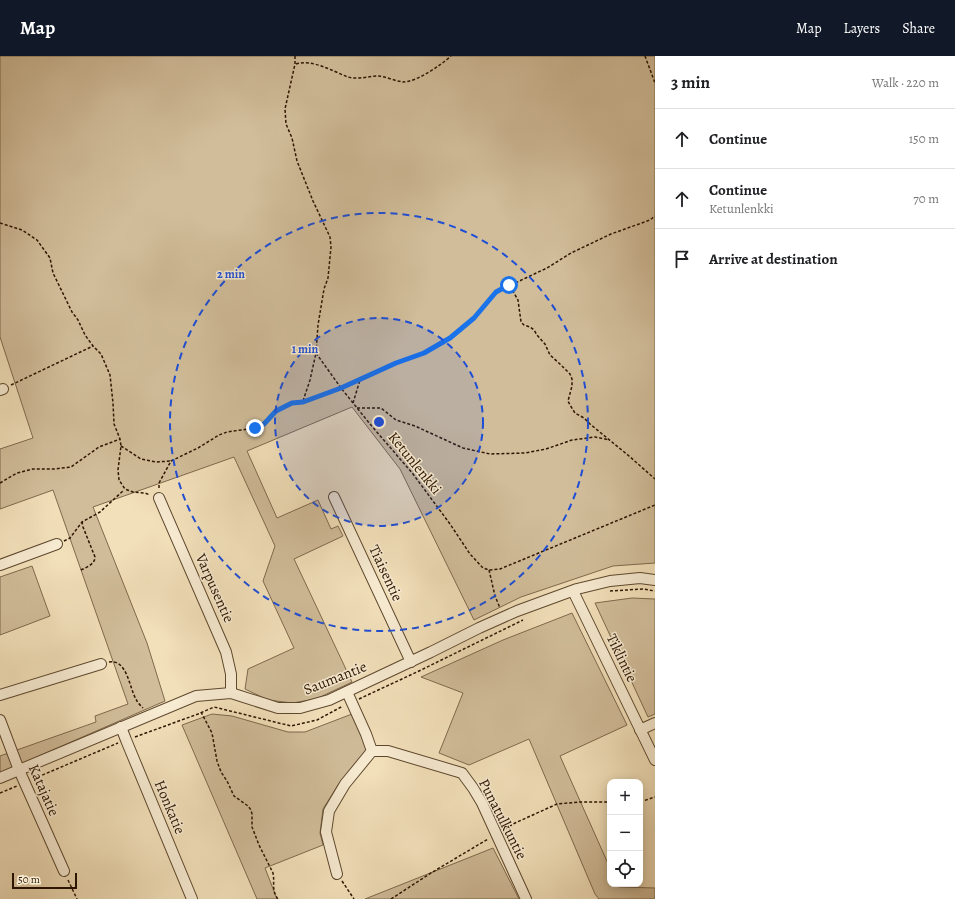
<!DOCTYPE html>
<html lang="en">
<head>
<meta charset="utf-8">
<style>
	:root { --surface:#fff; --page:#f6f6f6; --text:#202124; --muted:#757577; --line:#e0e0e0; --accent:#111827 }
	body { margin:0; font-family:Alegreya,serif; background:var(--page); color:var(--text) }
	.controls { position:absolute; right:12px; bottom:12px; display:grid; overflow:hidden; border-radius:8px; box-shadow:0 2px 10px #0003 }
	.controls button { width:36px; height:36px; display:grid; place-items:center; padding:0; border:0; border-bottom:1px solid var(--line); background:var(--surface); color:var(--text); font:20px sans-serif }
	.scale { position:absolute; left:12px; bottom:10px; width:65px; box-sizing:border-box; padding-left:4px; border:2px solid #2d1500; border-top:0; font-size:11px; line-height:14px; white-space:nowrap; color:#2d1500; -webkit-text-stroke:3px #f7ebd2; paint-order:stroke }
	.stop { position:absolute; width:12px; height:12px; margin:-9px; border:3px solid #1a73e8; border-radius:50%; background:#fff }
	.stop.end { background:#1a73e8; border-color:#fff; box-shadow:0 1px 4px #0008 }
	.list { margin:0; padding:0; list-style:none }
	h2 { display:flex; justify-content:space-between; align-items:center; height:52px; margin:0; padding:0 16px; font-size:17px }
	h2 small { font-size:13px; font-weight:400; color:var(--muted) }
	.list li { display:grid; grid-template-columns:26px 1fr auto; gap:12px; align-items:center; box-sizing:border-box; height:60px; padding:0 16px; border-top:1px solid var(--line) }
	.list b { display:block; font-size:15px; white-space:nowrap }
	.list p { margin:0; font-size:13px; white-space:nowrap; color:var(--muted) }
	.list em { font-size:13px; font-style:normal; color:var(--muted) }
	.icon { flex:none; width:22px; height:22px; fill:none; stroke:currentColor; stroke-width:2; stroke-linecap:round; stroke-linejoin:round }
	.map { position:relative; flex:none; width:655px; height:843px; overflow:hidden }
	header { display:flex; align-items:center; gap:24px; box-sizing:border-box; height:56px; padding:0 20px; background:var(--accent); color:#fff }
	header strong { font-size:19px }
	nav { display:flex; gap:22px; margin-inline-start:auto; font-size:14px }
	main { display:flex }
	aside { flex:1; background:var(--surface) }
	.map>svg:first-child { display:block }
	.green { fill:#d1bd9a; stroke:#7f694d }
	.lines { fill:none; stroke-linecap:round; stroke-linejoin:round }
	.street-casing { stroke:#5e482e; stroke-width:12 }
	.path { stroke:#2d1500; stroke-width:1.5; stroke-dasharray:3 2; stroke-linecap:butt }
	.street { stroke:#f7ebd2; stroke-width:10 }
	.route { stroke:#1a73e8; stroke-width:5 }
	.ring { fill:none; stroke:#1d4ed8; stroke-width:2; stroke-dasharray:7 5 }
	.labels { text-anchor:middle; stroke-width:3; stroke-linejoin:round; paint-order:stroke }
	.street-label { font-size:15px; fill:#2d1500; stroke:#f7ebd2 }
	.centre { fill:#1d4ed8; stroke:#f7ebd2; stroke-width:2 }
	.ring-label { font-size:12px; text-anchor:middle; font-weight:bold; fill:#1d4ed8; stroke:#f7ebd2; stroke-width:3; stroke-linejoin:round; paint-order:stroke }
</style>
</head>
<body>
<header>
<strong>Map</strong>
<nav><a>Map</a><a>Layers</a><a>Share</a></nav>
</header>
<main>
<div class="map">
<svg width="655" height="843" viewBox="0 0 655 843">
	<rect width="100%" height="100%" fill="#f2e0ba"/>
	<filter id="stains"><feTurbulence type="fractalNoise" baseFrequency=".005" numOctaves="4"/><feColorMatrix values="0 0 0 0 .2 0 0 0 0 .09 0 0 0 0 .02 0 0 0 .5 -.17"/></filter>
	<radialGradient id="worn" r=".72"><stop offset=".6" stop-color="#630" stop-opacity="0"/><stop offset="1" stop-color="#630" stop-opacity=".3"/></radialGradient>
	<g class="green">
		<polygon points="0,0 655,0 655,507 613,510 521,541 474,564 400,413 352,351 247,395 277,462 318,444 331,473 338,470 343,480 294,503 352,626 316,643 292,647 268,644 245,633 248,613 294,592 263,525 275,490 234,401 93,451 147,587 165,645 0,717 0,700 96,666 95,660 128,648 53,434 0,453 0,393 33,382 0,281"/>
		<polygon points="32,510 50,560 0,579 0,521"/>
		<polygon points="632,542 655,543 655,658 648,661 595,547"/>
		<polygon points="572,557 627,669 560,700 610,812 610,828 617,828 619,831 655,832 655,843 599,843 595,838 529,683 469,709 439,697 463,637 421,621 503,584"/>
		<polygon points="212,658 232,660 288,676 305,676 352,658 361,675 367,694 338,729 323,753 320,777 323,789 265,812 277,843 257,843 182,669"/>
		<polygon points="493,792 519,843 365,843"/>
	</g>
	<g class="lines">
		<defs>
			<g id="street">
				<polyline points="0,334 3,333"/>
				<polyline points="334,441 411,606"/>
				<polyline points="159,442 226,596 231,618 231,637"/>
				<polyline points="0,509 57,488"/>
				<polyline points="573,535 655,704"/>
				<polyline points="347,636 366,678 372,695 388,695 462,717 473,732 482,747 526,843"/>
				<polyline points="0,639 101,608"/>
				<polyline points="0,664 19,714 64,815"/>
				<polyline points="121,671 126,684 192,843"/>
				<polyline points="640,674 655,667"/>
				<polyline points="0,722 196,640 231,637 278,652 300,652 329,644 431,596 479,572 517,555 577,533 610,525 640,522 655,524"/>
				<polyline points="337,818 326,776 329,755 345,728 372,695"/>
			</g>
		</defs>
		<use href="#street" class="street-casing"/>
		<g class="path">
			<polyline points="295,0 295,8 285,53 286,68 292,82 297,105 313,145 330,181 331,191 328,222 324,233 318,269 316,297 310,324 303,345"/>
			<polyline points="645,0 655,27"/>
			<path d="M296,8c17,-5 36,7 52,13 10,3 21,-1 31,-1 8,1 16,5 24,6 14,0 38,-17 48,-26"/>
			<polyline points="0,167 22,174 37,184 50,202 53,217 72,256 78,264 85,279 93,290 101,298 110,319 113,347 114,368 120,383 121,390 118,414 119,424 125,433 133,436 145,437 150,439"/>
			<polyline points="510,230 518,244 521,266 524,269 530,271 534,274 537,279 545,288 550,299 561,309 570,318 572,323 572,330 568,345 570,349 575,357 584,362 590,368 629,400 655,423"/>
			<polyline points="316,297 341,332 396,307 424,297 450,282 474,262 496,236 547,212 571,197 611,178 650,164 655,160"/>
			<polyline points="11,329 93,290"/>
			<polyline points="353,347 360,324"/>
			<polyline points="357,352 381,352 396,364 415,370 463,392 490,398 525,397 546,393 572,384 595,381 610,384"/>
			<polyline points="121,390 141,403 156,406 171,405"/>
			<polyline points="0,427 17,417 33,413 54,413 71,411 99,391 120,383"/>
			<polyline points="159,432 159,427 171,405 198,392 219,379 227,376 255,372 264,368 276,355 291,347 303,346 330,337 341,332 370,368 413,418 450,468 470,498 483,512 489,514 500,513 655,449"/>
			<polyline points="64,485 70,482 82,466 100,456 124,434"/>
			<path d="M81,514c6,-3 14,-6 14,-13l-12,-30 -1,-5"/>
			<polyline points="489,514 495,540 500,552"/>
			<polyline points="610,535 643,533 655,535"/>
			<path d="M109,606c19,-3 20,27 28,39 1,2 4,5 6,7"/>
			<polyline points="359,643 419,615 523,564"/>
			<path d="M201,656l11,21 5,28 4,11 6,9 7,15 14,10 3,4 1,4v13l7,18 14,28c2,10 -2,17 5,26"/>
			<polyline points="135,681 198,658 214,651 291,670 317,664 343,650"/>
			<polyline points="33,723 118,687"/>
			<polyline points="0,737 17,730"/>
			<polyline points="640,745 646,744 655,741"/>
			<polyline points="505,773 515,767 557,748 580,746 610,746"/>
			<polyline points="68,824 77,843"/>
			<polyline points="342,825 354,843"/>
			<polyline points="391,843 431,817 488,783"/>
		</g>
		<use href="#street" class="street"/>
	</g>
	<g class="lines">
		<polyline class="route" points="255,372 264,368 276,355 292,347 303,346 341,332 396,307 424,297 450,282 474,262 496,236 509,229"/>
	</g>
	<circle cx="379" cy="366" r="104" fill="#1d4ed8" fill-opacity=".12"/>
	<g class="ring">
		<circle cx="379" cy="366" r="104"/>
		<circle cx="379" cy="366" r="209"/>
	</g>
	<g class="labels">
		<g class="street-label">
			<text transform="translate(415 407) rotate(51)" y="5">Ketunlenkki</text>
			<text transform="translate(386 517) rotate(65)" y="5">Tiaisentie</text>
			<text transform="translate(215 532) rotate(66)" y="5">Varpusentie</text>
			<text transform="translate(622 602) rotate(64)" y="5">Tiklintie</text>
			<text transform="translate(335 622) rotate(-22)" y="5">Saumantie</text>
			<text transform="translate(44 734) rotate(66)" y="5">Katajatie</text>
			<text transform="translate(170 751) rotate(67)" y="5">Honkatie</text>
			<text transform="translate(503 763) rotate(63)" y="5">Punatulkuntie</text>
		</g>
	</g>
	<circle cx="379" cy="366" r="6" class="centre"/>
	<g class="ring-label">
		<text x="231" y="222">2 min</text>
		<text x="305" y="297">1 min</text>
	</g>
	<rect width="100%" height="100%" filter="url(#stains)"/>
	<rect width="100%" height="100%" fill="url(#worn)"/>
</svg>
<div class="controls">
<button>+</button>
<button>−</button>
<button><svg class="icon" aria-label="locate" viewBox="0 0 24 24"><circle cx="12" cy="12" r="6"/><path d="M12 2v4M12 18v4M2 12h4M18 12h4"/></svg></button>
</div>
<div class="scale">50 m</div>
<div class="stop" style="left:509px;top:229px"></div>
<div class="stop end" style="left:255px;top:372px"></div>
</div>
<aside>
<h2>3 min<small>Walk · 220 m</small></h2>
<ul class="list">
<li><svg class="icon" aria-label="ahead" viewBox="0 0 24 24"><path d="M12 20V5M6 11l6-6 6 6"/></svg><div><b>Continue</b></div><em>150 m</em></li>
<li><svg class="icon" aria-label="ahead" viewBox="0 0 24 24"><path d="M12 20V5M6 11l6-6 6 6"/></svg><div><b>Continue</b><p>Ketunlenkki</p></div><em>70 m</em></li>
<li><svg class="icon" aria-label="arrive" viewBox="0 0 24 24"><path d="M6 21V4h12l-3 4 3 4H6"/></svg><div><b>Arrive at destination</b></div></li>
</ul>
</aside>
</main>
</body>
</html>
